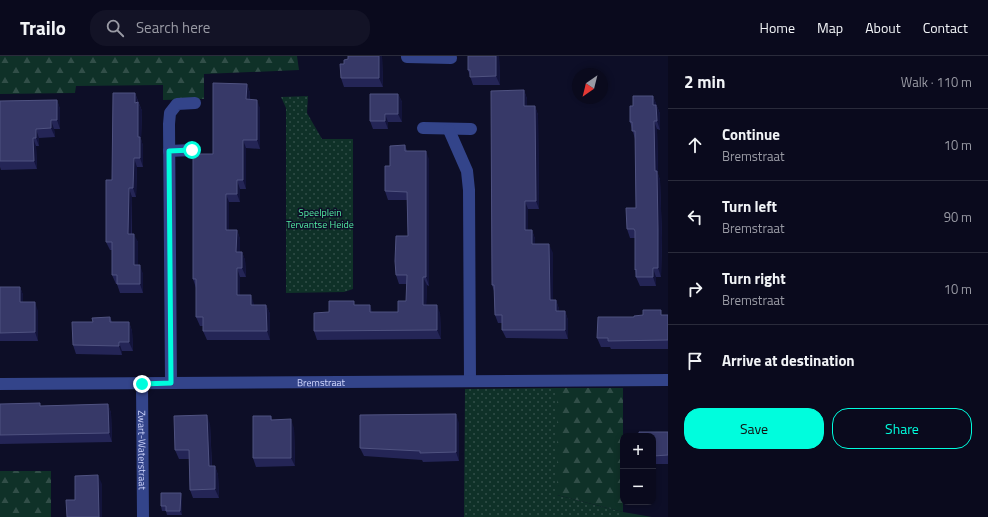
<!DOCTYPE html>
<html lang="en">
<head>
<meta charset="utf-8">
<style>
	:root { --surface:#0a0a1d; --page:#131326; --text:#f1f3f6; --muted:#999aa4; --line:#2a2b3b; --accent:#00fddd }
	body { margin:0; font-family:"Titillium Web",sans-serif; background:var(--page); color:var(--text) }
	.controls { position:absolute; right:12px; bottom:12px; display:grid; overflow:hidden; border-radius:8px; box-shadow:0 2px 6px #0003 }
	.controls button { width:36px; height:36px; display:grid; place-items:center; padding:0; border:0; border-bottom:1px solid var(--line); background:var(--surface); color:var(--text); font:20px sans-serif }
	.compass { position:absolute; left:572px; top:12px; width:36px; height:36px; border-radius:50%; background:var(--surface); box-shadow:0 2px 6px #0003; rotate:215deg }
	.stop { position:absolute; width:12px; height:12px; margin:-9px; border:3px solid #00fddd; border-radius:50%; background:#fff }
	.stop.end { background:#00fddd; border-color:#fff; box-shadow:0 1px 4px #0008 }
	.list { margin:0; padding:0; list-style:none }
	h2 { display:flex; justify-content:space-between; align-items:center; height:52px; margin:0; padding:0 16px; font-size:17px }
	h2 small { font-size:13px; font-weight:400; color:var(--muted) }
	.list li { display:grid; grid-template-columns:26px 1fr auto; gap:12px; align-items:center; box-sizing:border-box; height:72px; padding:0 16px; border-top:1px solid var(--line) }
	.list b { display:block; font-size:15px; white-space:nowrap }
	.list p { margin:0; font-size:13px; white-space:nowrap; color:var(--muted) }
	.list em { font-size:13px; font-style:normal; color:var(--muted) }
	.actions { display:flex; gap:8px; padding:12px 16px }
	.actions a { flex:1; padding:9px 0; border:1px solid var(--accent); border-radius:16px; text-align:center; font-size:14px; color:var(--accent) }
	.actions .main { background:var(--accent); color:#111 }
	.icon { flex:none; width:22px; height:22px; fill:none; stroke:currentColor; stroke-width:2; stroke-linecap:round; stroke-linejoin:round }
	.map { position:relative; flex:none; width:668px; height:461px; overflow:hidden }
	header { display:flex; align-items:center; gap:24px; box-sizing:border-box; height:56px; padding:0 20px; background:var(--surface); border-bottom:1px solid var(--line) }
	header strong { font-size:19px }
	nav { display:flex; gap:22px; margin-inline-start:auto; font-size:14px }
	.search { width:280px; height:36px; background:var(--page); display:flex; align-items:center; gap:10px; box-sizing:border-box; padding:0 14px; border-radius:16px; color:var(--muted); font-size:15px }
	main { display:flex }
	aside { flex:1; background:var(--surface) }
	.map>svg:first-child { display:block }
	.grass { fill:url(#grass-dots) }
	.forest { fill:url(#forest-firs) }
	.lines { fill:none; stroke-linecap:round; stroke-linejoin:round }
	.minor { stroke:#33448a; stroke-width:12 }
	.wall { fill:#242556 }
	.shaded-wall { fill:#13143b }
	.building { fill:#373968; stroke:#4f5280 }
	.route { stroke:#00fddd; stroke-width:5 }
	.labels { text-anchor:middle; stroke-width:3; stroke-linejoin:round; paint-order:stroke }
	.park-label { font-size:10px; fill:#53eba2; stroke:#0d0e27 }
	.street-label { font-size:10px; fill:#d2d8ff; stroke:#0d0e27 }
</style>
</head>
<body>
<header>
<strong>Trailo</strong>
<div class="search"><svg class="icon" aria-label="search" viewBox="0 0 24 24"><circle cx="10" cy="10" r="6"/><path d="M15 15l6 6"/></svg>Search here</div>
<nav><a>Home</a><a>Map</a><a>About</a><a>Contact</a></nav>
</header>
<main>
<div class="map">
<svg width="668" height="461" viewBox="0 0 668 461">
	<defs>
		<pattern id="grass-dots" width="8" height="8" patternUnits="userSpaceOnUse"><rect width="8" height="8" fill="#0f3128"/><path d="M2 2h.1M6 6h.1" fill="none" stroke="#314e48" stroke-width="1.8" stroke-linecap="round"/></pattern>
		<pattern id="forest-firs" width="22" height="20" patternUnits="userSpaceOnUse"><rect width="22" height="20" fill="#0f3128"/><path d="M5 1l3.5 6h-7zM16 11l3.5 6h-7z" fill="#314e48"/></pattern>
	</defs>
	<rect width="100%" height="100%" fill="#0d0e27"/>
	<g class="grass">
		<polygon points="308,40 307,57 322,83 353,83 353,233 344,236 286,237 286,52 281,41"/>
		<polygon points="557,332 557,439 623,456 623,461 464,461 465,333"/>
	</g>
	<g class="forest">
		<polygon points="0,0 297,0 299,14 204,18 204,43 198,43 163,44 163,29 76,30 75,37 0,38"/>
		<polygon points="557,332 623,332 623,456 652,461 623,461 623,456 557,439"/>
		<rect x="0" y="415" width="51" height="46"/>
	</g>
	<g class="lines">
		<g class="minor">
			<polyline points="407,1 451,2"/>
			<polyline points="423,72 471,73"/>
			<polyline points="449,74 467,115 469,134 470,325"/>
			<polyline points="169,95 192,94"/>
			<polyline points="171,327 169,68 170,57 177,48 195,47"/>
			<path id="s1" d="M0,328l668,-4"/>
			<path id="s2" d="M142,328l1,133"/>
		</g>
	</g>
	<g class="wall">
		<polygon points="348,0 382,0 383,31 344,31 341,22 344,8 348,3"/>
		<polygon points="499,0 500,29 473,29 468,14"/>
		<polygon points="247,28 250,37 250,43 260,52 260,93 246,92 246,133 240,133 240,146 229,146 229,174 237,174 240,183 240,196 242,196 245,204 246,221 240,221 240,239 254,248 254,249 266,249 270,258 270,284 207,284 203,275 203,270 200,270 196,261 196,232 193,223 213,98"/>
		<polygon points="524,34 527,43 527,50 535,50 538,59 539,153 528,153 528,174 532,174 535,183 535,188 553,197 553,244 556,244 559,253 559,255 565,255 568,264 568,283 506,282 502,274 502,267 498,267 495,259 494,235 492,229"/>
		<polygon points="135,37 142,55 141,83 143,90 143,111 137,111 136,141 132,141 132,178 138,186 138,209 143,218 143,237 120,237 117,228 116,228 112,219 112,194 110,194 106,186 112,124"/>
		<polygon points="398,38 402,46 402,66 388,66 388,73 373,73 370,65"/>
		<polygon points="653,40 660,58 660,74 657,73 658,118 660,124 662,182 661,221 656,221 656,230 640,230 636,221 636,219 635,214 635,182 630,182 627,173 636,152 635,83 630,66 633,50"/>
		<polygon points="57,44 60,53 60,73 54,73 55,81 39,82 39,90 36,90 37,113 1,114 0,111 0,45"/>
		<polygon points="405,89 407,95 429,103 429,230 427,229 426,249 440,257 441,283 317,284 314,275 329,256 355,249 372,256 398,256 406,245 407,228 399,228 396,219 408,180 407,144 388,144 385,135 390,110"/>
		<polygon points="0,231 20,231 23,239 23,246 38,255 38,285 0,285"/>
		<polygon points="668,259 668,293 611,293 610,291 601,291 597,282 634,261"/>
		<polygon points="110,261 112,266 129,266 132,275 133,295 122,295 122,299 76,298 73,289 93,266"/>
		<polygon points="0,348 41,350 108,348 111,357 112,386 0,388"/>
		<polygon points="271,360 272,364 294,372 295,410 256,411 253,402"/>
		<polygon points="459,367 459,405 423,406 422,404 364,400 360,392"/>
		<polygon points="210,368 212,410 215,410 218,419 219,442 193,442 190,434 189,403 179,403 175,394"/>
		<polygon points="668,376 668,408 653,408 653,380"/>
		<polygon points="181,437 182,441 182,459 167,459 166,455 162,455 161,450"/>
	</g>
	<g class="shaded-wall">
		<polygon points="379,0 382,0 383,31 379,22"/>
		<polygon points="496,0 499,0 500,29 496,20"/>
		<polygon points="247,28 250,37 249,52 246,43"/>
		<polygon points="524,34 527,43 527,59 524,50"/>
		<polygon points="135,37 138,46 138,55 135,47"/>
		<polygon points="398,38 402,46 402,66 398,58"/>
		<polygon points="653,40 660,58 660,74 657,65 653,49"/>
		<polygon points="57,44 60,53 60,73 57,64"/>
		<polygon points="257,44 260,52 260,93 257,84"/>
		<polygon points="138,46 142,55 141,83 143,90 143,111 140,102 138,81"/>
		<polygon points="535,50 538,59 539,153 536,145"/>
		<polygon points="385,58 388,66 388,73 385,65"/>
		<polygon points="51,64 54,73 55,81 51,72"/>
		<polygon points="654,65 657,73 658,118 660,124 662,182 661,221 658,212 655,115"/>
		<polygon points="36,73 39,82 39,90 36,82"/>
		<polygon points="33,82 36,90 37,113 34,105"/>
		<polygon points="243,84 246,92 246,133 243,124"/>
		<polygon points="426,95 429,103 429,230 426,221"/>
		<polygon points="134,102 137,111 136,141 133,132"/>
		<polygon points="237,124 240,133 240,146 237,138"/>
		<polygon points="129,132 132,141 131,186 128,178"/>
		<polygon points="226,138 229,146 229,183 226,174"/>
		<polygon points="525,145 528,153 528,183 525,174"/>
		<polygon points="237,174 240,183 240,204 236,196"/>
		<polygon points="532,174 535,183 535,197 532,188"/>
		<polygon points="134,178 138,186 138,218 134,209"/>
		<polygon points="549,188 553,197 553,253 550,244"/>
		<polygon points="242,196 245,204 246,221 242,212"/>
		<polygon points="140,209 143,218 143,237 140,228"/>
		<polygon points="237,212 240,221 240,248 237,239"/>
		<polygon points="653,212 656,221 656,230 653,221"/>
		<polygon points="423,221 427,229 426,257 423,249"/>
		<polygon points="20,231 23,239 23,255 20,246"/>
		<polygon points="251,239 254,248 254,258 251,249"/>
		<polygon points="556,244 559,253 559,263 556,255"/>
		<polygon points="35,246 38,255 38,285 35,276"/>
		<polygon points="266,249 270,258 270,284 267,275"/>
		<polygon points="370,249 373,257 370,256"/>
		<polygon points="437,249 440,257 441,283 437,274"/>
		<polygon points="565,255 568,264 568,283 565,274"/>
		<polygon points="129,266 132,275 133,295 129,286"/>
		<polygon points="119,286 122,295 122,299 119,290"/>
		<polygon points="108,348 111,357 112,386 109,377"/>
		<polygon points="456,358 459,367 459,405 456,396"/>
		<polygon points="207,359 210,368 212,419 209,410"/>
		<polygon points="291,363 294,372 295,410 291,402"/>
		<polygon points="215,410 218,419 219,442 215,433"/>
		<polygon points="98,419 102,428 102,461 99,461"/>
		<polygon points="181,437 182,441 182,459 180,455"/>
	</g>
	<g class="building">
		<polygon points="348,0 379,0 379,22 341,22 340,8 344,8 344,4 348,3"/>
		<polygon points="468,0 496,0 496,20 470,21 470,14 468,14"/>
		<polygon points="213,27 247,28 246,43 257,44 257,84 243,84 243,124 237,124 237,138 226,138 226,174 237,174 236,196 242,196 242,212 237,212 237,239 251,239 251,249 266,249 267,275 203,275 203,261 196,261 196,223 193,223 193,98 213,98"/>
		<polygon points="524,34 524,50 535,50 536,145 525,145 525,174 532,174 532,188 549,188 550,244 556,244 556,255 565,255 565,274 502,274 502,259 495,259 494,229 492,229 491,35"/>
		<polygon points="113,37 135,37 135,47 138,46 138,81 140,81 140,102 134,102 133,132 129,132 128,178 134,178 134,209 140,209 140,228 117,228 117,219 112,219 112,186 106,186 106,124 112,124"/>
		<polygon points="370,38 398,38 398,58 385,58 385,65 370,65"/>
		<polygon points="633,40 653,40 653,49 656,49 657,65 654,65 655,115 657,115 658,173 658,212 653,212 653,221 636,221 636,213 635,214 635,175 634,173 627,173 626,152 636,152 635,75 632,75 632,66 630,66 630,50 633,50"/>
		<polygon points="57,44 57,64 51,64 51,72 36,73 36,82 33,82 34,105 0,105 0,45"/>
		<polygon points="405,89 405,95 426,95 426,221 423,221 423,249 437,249 437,274 314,275 314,257 329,256 329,245 354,245 354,249 370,249 370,256 398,256 398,245 406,245 407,219 396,219 395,205 396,180 408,180 407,136 385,135 385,110 390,110 390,90"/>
		<polygon points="0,231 20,231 20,246 35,246 35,276 0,277"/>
		<polygon points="643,254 661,254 661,259 668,259 668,284 608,285 608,282 597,282 598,261 634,261 634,260 643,259"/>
		<polygon points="110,261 110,266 129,266 129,286 119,286 119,290 73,289 72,266 93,266 92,262"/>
		<polygon points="40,347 40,350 108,348 109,377 0,379 0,348"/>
		<polygon points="456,358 456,396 420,397 420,395 360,392 360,359"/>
		<polygon points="207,359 209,410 215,410 215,433 190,434 189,394 175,394 174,360"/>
		<polygon points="253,360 271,360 271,364 291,363 291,402 253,402"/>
		<polygon points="639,376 668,376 668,399 653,400 653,380 639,380"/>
		<polygon points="98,419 99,461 67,461 66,444 75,444 75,420"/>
		<polygon points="161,437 181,437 180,455 166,455 166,450 161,450"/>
	</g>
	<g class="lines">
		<polyline class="route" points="142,328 171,327 169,95 192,94"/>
	</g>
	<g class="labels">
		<g class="park-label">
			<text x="320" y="160">Speelplein<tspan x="320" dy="12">Tervantse Heide</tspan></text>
		</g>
		<g class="street-label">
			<text dy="4" stroke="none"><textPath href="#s1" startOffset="321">Bremstraat</textPath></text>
			<text dy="4" stroke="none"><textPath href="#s2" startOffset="66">Zwart-Waterstraat</textPath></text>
		</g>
	</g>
</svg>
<div class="controls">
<button>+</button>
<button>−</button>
</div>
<svg class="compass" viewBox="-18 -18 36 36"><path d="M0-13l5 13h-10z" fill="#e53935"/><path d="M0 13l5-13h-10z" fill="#999aa4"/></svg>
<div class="stop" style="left:192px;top:94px"></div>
<div class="stop end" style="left:142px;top:328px"></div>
</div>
<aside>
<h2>2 min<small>Walk · 110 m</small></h2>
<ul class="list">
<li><svg class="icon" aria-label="ahead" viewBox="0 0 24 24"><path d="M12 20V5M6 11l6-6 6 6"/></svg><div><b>Continue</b><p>Bremstraat</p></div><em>10 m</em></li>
<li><svg class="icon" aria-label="left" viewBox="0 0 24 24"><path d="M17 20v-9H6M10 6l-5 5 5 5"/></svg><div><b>Turn left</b><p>Bremstraat</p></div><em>90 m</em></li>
<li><svg class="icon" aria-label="right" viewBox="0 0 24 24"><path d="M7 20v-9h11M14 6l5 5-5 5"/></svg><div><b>Turn right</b><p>Bremstraat</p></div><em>10 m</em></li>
<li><svg class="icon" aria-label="arrive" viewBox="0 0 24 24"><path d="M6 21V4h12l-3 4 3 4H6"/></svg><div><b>Arrive at destination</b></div></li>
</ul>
<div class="actions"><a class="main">Save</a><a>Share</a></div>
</aside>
</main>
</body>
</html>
